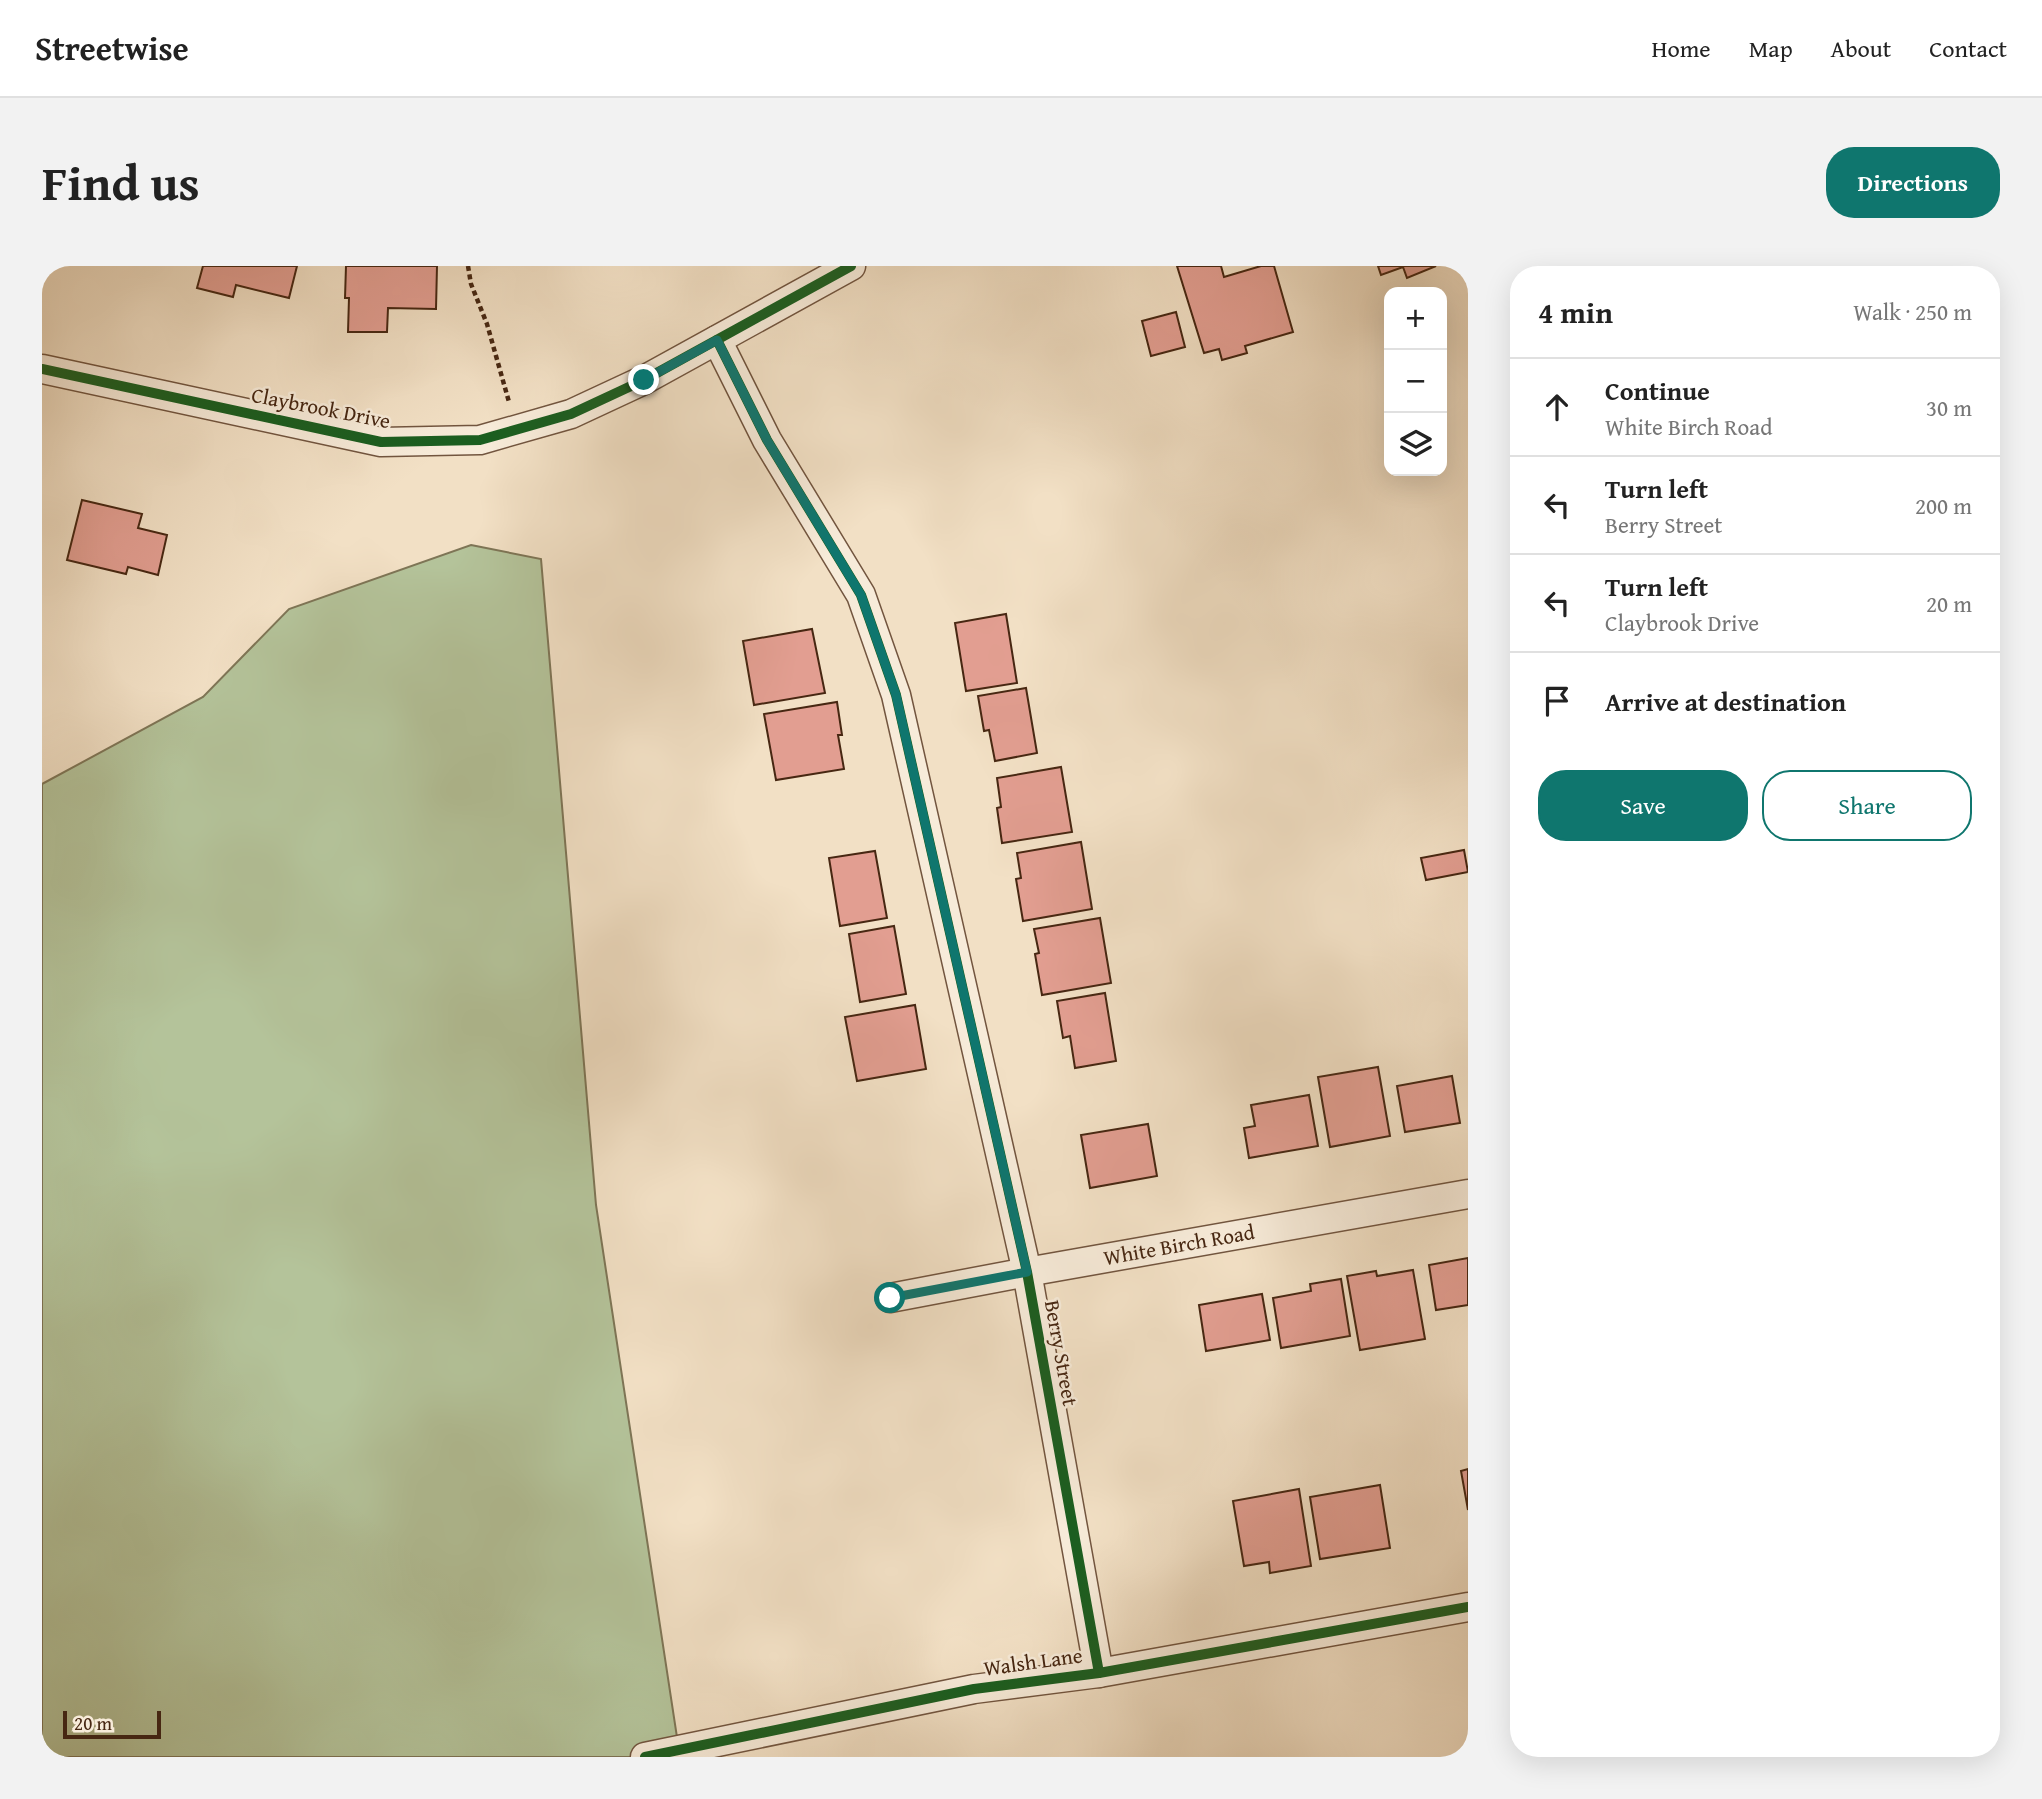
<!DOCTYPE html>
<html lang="en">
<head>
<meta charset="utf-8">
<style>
	:root { --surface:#fff; --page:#f2f2f2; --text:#222; --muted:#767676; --line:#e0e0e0; --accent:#0f766e }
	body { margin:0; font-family:"Gentium Book Plus",serif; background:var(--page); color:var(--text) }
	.controls { position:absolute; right:21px; top:21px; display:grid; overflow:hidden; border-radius:14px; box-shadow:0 7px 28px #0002 }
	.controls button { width:63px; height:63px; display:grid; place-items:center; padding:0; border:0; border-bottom:2px solid var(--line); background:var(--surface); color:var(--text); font:35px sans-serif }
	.scale { position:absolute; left:21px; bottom:18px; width:98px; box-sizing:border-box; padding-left:7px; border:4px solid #472712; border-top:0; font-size:19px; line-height:24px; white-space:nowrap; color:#472712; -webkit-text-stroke:5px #f7ebd9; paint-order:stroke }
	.stop { position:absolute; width:21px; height:21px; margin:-16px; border:5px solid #0f766e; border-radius:50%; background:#fff }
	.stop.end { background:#0f766e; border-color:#fff; box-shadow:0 2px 7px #0008 }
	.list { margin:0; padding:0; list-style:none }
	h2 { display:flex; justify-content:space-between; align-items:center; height:91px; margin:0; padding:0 28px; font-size:30px }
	h2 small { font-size:23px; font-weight:400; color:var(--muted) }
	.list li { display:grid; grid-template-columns:46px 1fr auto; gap:21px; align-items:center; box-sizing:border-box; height:98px; padding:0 28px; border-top:2px solid var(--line) }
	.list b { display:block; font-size:26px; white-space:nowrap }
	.list p { margin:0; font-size:23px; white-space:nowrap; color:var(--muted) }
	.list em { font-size:23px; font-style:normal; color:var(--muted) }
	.actions { display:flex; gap:14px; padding:21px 28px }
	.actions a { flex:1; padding:16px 0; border:2px solid var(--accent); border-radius:28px; text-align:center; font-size:24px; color:var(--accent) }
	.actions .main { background:var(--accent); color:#fff }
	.icon { flex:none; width:38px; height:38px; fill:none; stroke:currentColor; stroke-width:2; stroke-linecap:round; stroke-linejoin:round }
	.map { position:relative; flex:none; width:1426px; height:1491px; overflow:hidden; border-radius:28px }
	header { display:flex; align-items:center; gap:42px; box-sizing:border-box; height:98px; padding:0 35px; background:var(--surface); border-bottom:2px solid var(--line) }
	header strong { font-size:33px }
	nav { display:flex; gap:38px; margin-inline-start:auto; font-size:24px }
	.intro { display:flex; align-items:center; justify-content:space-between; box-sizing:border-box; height:168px; padding:0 42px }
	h1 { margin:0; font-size:49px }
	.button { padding:18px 32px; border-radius:28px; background:var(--accent); color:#fff; font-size:24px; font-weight:700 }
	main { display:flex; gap:42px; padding:0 42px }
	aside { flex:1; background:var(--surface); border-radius:28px; box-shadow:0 7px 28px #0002 }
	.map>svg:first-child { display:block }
	.green { fill:#b4c39a; stroke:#7e7556; stroke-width:2 }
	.building { fill:#e29e91; stroke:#472712; stroke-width:2 }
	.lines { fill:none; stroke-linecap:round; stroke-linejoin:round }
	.street-casing { stroke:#72553f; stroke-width:31 }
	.path { stroke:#472712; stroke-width:4.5; stroke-dasharray:5 3.5; stroke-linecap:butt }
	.street { stroke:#f7ebd9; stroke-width:28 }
	.cycleway-casing { stroke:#f7ebd9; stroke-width:15 }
	.cycleway { stroke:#1b5e20; stroke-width:10 }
	.route { stroke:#0f766e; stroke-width:9 }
	.labels { text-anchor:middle; stroke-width:5; stroke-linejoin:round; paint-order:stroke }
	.street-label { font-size:21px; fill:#472712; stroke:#f7ebd9 }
</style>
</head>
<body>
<header>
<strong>Streetwise</strong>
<nav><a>Home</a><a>Map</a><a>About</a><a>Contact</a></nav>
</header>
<div class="intro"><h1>Find us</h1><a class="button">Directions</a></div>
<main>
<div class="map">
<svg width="1426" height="1491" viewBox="0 0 1426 1491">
	<rect width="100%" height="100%" fill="#f2e0c5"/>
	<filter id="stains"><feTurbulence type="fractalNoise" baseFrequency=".00286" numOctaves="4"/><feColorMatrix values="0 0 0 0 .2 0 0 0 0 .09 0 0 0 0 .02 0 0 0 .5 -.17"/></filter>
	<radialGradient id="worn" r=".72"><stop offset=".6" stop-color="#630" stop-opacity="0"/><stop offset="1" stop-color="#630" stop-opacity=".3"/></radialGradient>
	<polygon class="green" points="429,279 499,293 554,939 638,1491 0,1491 0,518 161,431 247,343"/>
	<g class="building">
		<polygon points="161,0 255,0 247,32 194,19 191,31 155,22"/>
		<polygon points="304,0 395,0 394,43 346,42 345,66 306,66 307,32 303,32"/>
		<polygon points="1135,0 1179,0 1182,11 1219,0 1232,0 1251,66 1203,80 1205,87 1180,94 1177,83 1162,87"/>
		<polygon points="1336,0 1394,0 1365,12 1361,1 1339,9"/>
		<polygon points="1134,46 1143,81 1109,90 1100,55"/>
		<polygon points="40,234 100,248 96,262 125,269 116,309 86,301 84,308 25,294"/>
		<polygon points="964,348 975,417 924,425 913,357"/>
		<polygon points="770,363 783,427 712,439 701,375"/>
		<polygon points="984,422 995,487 953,495 947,464 942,465 936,430"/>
		<polygon points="795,436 800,469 796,469 802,503 734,514 722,448"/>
		<polygon points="1019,501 1030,566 960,577 955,542 959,541 955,512"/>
		<polygon points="1039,576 1050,643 981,655 974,613 979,612 975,587"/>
		<polygon points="1422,584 1426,606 1384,614 1379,592"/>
		<polygon points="833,585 845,652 798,660 787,592"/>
		<polygon points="1058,652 1069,717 1000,729 993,688 997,687 992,663"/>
		<polygon points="852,660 864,728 818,736 807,668"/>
		<polygon points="1063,727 1074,795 1033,802 1028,770 1021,772 1015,735"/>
		<polygon points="873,739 884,803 815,815 803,751"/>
		<polygon points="1336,801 1348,870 1288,881 1276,811"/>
		<polygon points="1410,810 1418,857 1363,866 1355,820"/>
		<polygon points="1267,829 1276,880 1207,892 1202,862 1213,860 1209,839"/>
		<polygon points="1106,858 1115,910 1048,922 1039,869"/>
		<polygon points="1426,992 1426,1039 1394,1044 1387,999"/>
		<polygon points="1371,1004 1383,1073 1318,1084 1305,1010 1334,1005 1335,1010"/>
		<polygon points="1299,1013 1308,1070 1239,1082 1231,1032 1269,1025 1268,1018"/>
		<polygon points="1220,1028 1228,1074 1164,1085 1157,1039"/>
		<polygon points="1426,1203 1426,1244 1419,1205"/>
		<polygon points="1338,1219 1348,1282 1278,1293 1268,1231"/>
		<polygon points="1257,1223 1269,1300 1228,1307 1227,1296 1202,1300 1191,1235"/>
	</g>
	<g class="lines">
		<defs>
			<g id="street">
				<polyline points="675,74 725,174 819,329 854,429 985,1006 1057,1407"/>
				<polyline points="0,103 339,176 438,174 529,148 602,114 809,0"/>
				<polyline points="848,1032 985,1006 1426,928"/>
				<polyline points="603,1491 932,1423 1057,1407 1426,1341"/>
			</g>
		</defs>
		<use href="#street" class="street-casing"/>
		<polyline class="path" points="426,0 429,18 445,58 467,136"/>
		<use href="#street" class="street"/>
		<defs>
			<g id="cycleway">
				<polyline points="675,74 725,174 819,329 854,429 985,1006 1057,1407"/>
				<polyline points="0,103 339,176 438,174 529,148 602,114 809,0"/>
				<polyline points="603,1491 932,1423 1057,1407 1426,1341"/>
			</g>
		</defs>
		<use href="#cycleway" class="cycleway-casing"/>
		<use href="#cycleway" class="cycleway"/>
	</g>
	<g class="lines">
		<polyline class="route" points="602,114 675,74 725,174 819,329 854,429 985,1006 848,1032"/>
	</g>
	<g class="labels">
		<g class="street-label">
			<text transform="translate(279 142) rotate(11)" y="7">Claybrook Drive</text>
			<text transform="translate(1137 979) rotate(-10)" y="7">White Birch Road</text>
			<text transform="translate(1019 1087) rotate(80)" y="7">Berry Street</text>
			<text transform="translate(991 1396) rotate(-8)" y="7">Walsh Lane</text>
		</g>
	</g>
	<rect width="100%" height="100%" filter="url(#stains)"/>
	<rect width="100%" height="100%" fill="url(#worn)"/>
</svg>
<div class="controls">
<button>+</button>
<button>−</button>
<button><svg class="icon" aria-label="layers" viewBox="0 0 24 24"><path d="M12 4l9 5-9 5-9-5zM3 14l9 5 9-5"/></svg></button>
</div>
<div class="scale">20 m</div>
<div class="stop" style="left:848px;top:1032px"></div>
<div class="stop end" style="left:602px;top:114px"></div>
</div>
<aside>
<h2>4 min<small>Walk · 250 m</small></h2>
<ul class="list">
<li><svg class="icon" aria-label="ahead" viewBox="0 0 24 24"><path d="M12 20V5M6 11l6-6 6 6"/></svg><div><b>Continue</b><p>White Birch Road</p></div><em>30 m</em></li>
<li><svg class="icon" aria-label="left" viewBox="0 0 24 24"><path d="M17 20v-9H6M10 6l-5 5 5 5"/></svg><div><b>Turn left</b><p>Berry Street</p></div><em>200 m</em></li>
<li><svg class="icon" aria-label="left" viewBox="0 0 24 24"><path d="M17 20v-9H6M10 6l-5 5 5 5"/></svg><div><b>Turn left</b><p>Claybrook Drive</p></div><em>20 m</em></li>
<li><svg class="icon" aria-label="arrive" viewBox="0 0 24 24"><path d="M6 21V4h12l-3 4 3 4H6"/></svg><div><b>Arrive at destination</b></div></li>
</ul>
<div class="actions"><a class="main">Save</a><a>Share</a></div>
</aside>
</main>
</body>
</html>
